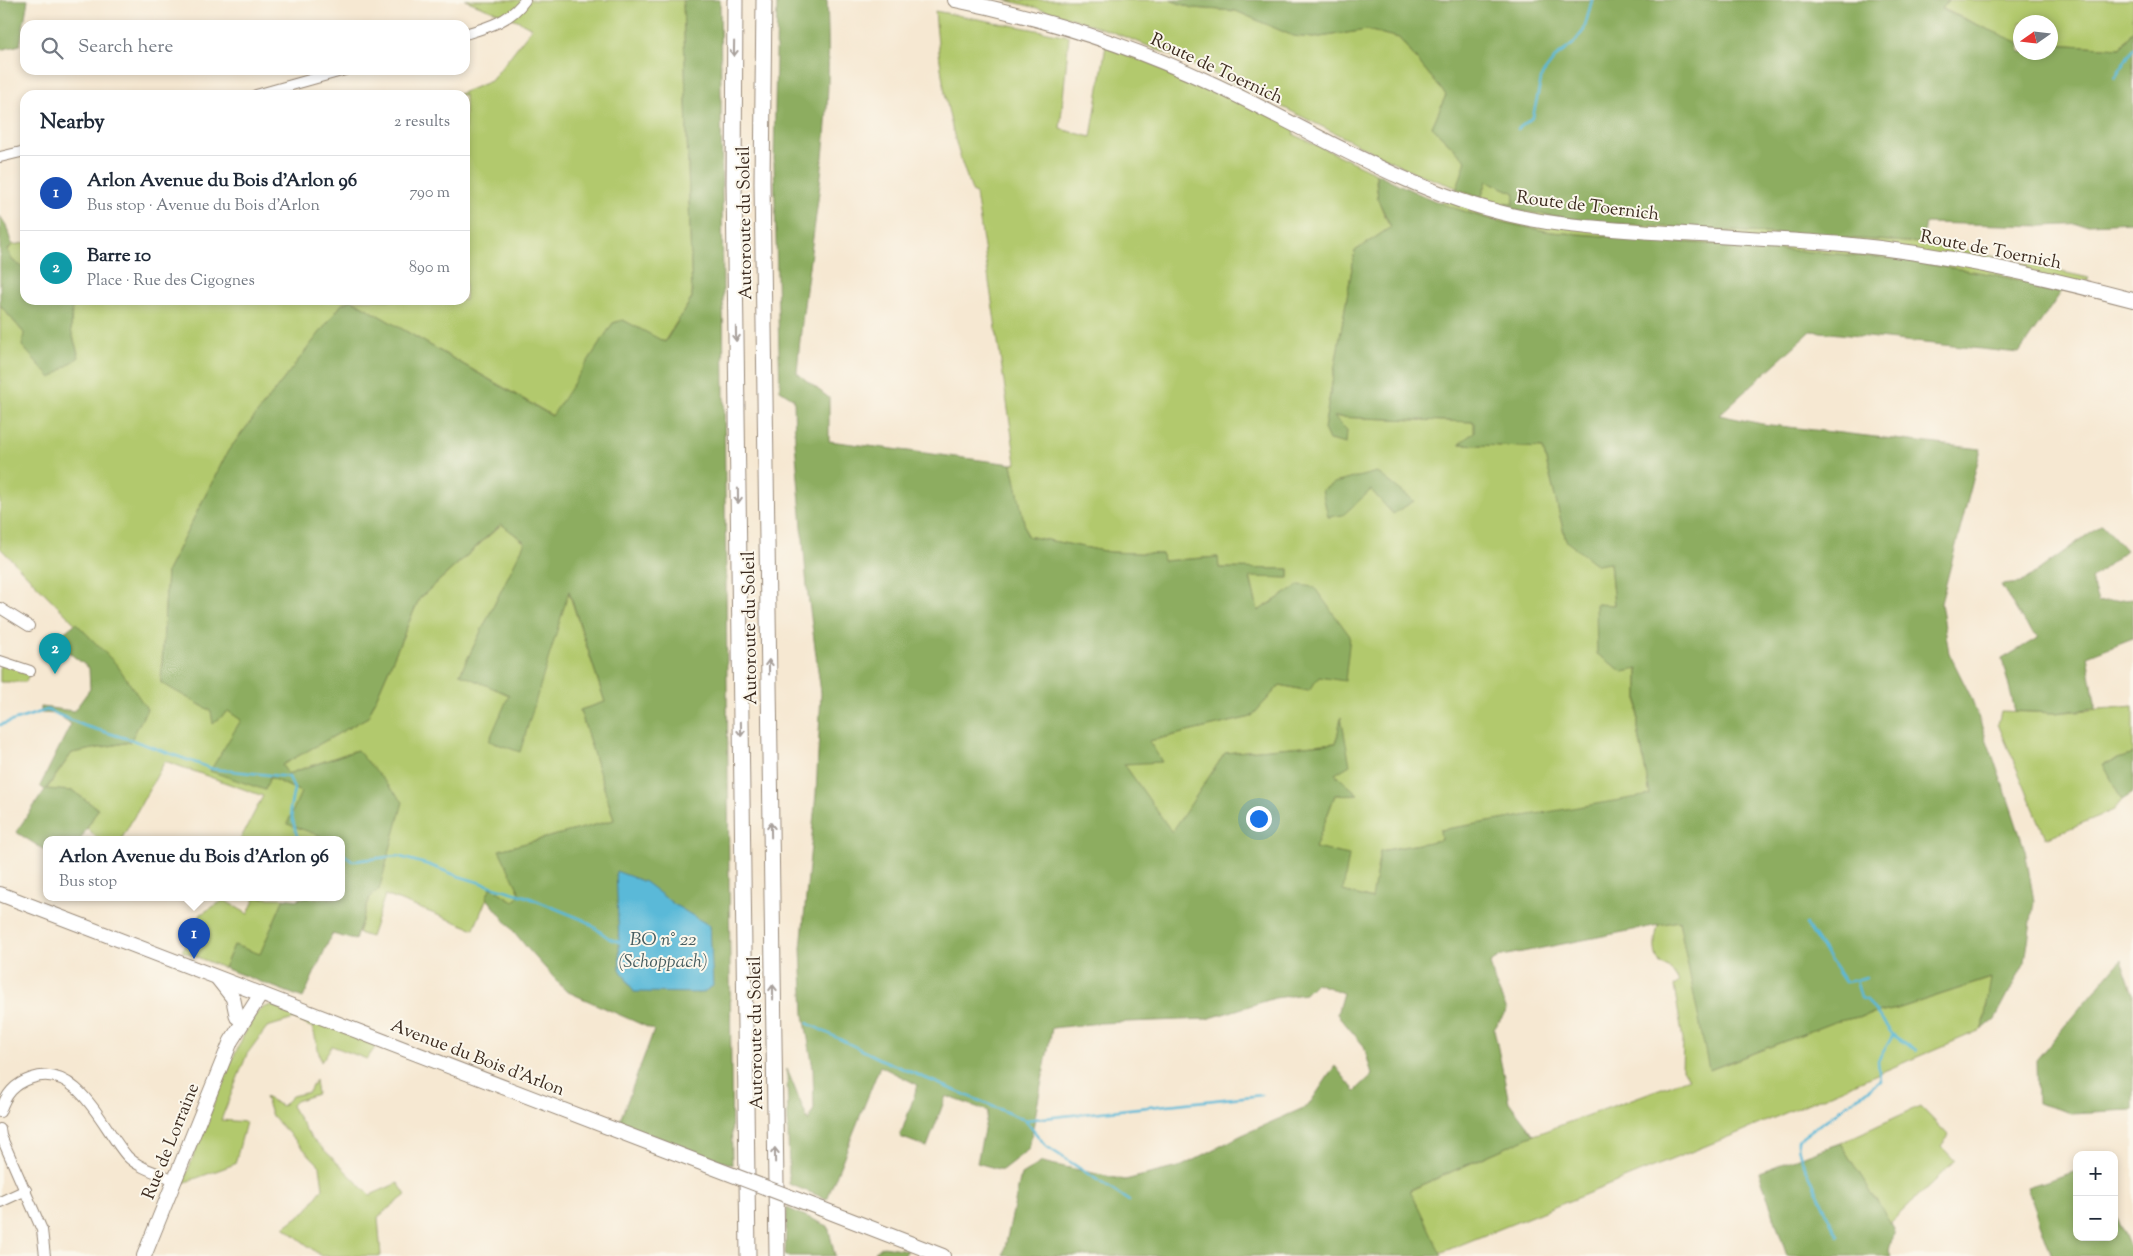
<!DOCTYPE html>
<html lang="en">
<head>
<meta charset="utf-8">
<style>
	:root { --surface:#fff; --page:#f2f2f3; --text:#1f2937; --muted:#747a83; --line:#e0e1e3; --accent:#111827 }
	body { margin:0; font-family:"Sorts Mill Goudy",serif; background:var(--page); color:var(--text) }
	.controls { position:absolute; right:15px; bottom:15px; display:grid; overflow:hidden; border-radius:10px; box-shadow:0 2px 8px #0003 }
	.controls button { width:45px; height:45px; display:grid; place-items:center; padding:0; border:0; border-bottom:1px solid var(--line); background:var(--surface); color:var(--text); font:25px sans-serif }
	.compass { position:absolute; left:2013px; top:15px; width:45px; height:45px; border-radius:50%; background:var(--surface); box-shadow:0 2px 8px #0003; rotate:256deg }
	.you { position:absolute; left:1258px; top:818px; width:18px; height:18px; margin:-12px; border:4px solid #fff; border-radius:50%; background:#1a73e8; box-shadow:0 0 0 8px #1a73e833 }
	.badge { display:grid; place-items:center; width:32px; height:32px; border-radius:50%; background:var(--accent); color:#fff; font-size:16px; font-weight:700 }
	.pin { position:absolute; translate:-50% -41px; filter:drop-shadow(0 1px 2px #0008) }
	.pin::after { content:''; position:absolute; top:26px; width:18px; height:15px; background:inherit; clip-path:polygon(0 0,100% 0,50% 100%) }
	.popup { position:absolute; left:43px; top:836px; width:302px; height:65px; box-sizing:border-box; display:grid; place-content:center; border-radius:10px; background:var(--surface); filter:drop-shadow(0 1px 4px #0005); font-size:16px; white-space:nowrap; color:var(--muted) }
	.popup b { font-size:19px; color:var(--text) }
	.popup::after { content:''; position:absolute; left:50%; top:100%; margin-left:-10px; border:10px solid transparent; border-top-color:var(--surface) }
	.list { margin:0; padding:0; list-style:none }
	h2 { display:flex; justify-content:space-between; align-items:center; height:65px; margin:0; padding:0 20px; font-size:21px }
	h2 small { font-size:16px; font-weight:400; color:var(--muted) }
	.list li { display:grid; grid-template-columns:32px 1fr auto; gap:15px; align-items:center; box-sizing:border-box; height:75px; padding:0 20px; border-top:1px solid var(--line) }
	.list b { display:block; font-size:19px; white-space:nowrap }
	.list p { margin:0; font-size:16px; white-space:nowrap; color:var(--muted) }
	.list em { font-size:16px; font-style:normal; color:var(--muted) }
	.icon { flex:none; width:28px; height:28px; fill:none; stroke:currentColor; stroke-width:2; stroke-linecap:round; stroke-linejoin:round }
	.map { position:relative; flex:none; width:2133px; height:1256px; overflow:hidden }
	.search { position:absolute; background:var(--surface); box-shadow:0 2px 8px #0003; left:20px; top:20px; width:450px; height:55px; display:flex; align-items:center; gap:12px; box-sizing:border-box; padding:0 18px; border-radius:15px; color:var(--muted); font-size:19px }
	.panel { position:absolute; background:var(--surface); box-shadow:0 2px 8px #0003; left:20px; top:90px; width:450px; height:215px; border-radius:15px }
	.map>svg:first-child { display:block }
	.green { fill:#b2c96d; stroke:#767a46 }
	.forest { fill:#8dad60; stroke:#646c3f }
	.water { fill:#5ab9d8; stroke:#4a727b }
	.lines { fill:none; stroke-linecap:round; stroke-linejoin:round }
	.stream { stroke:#5ab9d8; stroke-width:2.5 }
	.minor-casing { stroke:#988978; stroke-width:12 }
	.major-casing { stroke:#988978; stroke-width:16 }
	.highway-casing { stroke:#988978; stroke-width:17 }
	.minor { stroke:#fff; stroke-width:10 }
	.major { stroke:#fff; stroke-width:14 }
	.highway { stroke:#fff; stroke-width:15 }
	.major-bridge-casing { stroke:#988978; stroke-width:16; stroke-linecap:butt }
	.major-bridge { stroke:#fff; stroke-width:14 }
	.oneway { stroke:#a79f9a }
	.labels { text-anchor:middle; stroke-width:4; stroke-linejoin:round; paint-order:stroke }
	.street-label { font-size:18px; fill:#3b2a1e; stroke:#fbf7ec }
	.water-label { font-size:19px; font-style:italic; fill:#465c5f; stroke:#fbf7ec }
</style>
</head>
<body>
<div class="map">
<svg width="2133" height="1256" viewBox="0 0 2133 1256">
	<rect width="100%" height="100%" fill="#fbf7ec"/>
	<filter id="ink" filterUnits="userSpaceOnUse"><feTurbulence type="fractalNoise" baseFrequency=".02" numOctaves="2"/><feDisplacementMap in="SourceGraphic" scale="10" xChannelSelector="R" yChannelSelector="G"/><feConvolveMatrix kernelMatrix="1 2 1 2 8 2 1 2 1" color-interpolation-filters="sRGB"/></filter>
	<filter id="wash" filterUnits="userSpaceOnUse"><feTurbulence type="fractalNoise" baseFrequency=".0096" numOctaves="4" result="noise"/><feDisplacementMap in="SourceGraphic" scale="20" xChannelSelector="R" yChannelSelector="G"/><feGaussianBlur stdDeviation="1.12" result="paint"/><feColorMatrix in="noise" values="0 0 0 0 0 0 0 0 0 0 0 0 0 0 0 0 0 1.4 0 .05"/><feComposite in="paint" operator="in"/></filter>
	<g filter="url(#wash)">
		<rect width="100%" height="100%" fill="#f6e8d2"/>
		<g class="green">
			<polygon points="465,0 683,0 692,298 664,342 623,320 613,323 553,416 352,300 465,300 465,95 456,95 491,81 532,28 517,20"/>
			<path d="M1005,0h165l22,8 44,3 57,25 20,2 54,-8 32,8 47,57 -14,32 34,33 15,38 6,-17 28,12 -2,11 -7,-1 4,6 160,18 252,16 34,5 133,30 -5,10 -11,-4 -11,7 -66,-16 -107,-17 -337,-26 -53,-10 -58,-18 16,-16 -41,-15c-131,-63 -268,-141 -411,-173z"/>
			<polygon points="1948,0 2133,0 2133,30 2121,48 2051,44 2050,22 2020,22 2020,43 2018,43 1941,8"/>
			<path d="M935,11l134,25 -9,93 31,8 16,-98 189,87 -3,8 83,39c-1,20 5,38 15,54l-36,24 -31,178 6,11 3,-23 142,5v10l-15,12 83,4 23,93 44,21 4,44 -17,-2 41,64v61l12,67 -210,34 2,10 -62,11 -7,48 -30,-8 -28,-43 20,-53 22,-1 -22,-20 6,-55 -5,24 -111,10 -53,80 -48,-69 37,-3 -12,-20 102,-24 29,-32 28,6 -9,-106 -41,26 -8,-35 39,2v-9l-70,-1 -2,-11 -55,4v-7l-53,-2 -83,-16 -14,-72 4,-1 -40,-269 -3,-1c-24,-59 -33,-119 -38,-182z"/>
			<polygon points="25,243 25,269 12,260 8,250 12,245"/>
			<polygon points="72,300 352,300 342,304 228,451 167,571 161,682 211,711 228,711 242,720 265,790 269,777 301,792 322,836 320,840 240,840 263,796 165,761 121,840 99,840 87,828 98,809 73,791 46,790 72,753 130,742 116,665 0,548 0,305 24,333 79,357 71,330"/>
			<polygon points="502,524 525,543 460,674 568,590 605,702 580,710 614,820 500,850 520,893 515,902 491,888 474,929 385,895 371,937 358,933 370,897 357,750 287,774 282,765 368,717 419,599"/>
			<polygon points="0,661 30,671 26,682 0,682"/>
			<polygon points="2133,706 2133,754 2104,764 2122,800 2114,810 2046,838 1998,724 2001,711 2055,713"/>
			<polygon points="255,898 284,898 260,955 234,945 224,968 182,951 201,914 224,900 248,914"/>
			<path d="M1679,921l31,149 124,-48 63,-13 95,-31 -9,51 -240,102 -303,122 -31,-62 125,-56 155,-57 -7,-8 1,-30 -9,-54 5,-4 -10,-15 -9,-3c-8,-13 -5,-25 -2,-39z"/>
			<path d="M272,1005l105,40 -10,14 -35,-13 -11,16 -8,-34 -19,-9 -27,8 -20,27 -26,66 25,2 -11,42 -52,19c12,-30 59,-160 78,-174 3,-2 8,-3 11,-4z"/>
			<polygon points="315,1080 317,1094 296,1101 291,1106 310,1136 370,1195 398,1183 406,1195 378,1217 381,1256 321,1256 284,1227 307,1210 323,1188 320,1166 272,1116 265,1097 282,1106 292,1096 309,1092"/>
			<polygon points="1920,1106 1949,1136 1941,1146 1955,1161 1890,1223 1840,1143"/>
		</g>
		<g class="forest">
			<polygon points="0,0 28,0 20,45 0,50"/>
			<polygon points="683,0 720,0 732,1165 619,1123 654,1030 566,991 528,949 486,897 491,887 514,902 520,893 499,850 614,820 580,710 605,702 569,591 520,752 489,741 509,695 460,674 525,542 501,524 419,599 368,717 282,765 288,774 357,750 403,802 379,890 370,897 355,940 332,934 303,998 224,968 234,945 260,954 284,898 299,900 300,898 342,898 342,840 320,840 321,836 287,824 301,792 270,777 265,790 210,771 241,720 228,711 213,724 211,711 161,683 167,571 228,451 342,304 352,300 552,416 613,323 623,320 665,342 692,298"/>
			<path d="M777,0h50c2,46 2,92 -2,137 -7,79 -22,157 -28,236l32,25v43l183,23 15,72 82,16 53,2 1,7 55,-4 1,11 70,1v9l-39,-1 8,34 41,-26 15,2 36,49 -5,45 -26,-4 -10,14 -29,-6 -29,32 -102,24 13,21 -38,2 48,68 53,-79 111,-10 5,-26 9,48 -15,9 23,20 -23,1 -20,53 34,7 -6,36 29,8 8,-48 61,-11 -1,-10 210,-35 -12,-66v-60l-15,3 -26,-18 -1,-50 18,1 -4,-42 -13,2 -31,-24 -23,-93 -84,-4 15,-12v-10l-140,-5 13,13 -1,14 -17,-4 -5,-11 31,-178 36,-24 -13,-27 -2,-27c22,11 44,22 67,31 35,14 72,21 108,28l338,26 107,17 66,16 -43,62 -208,-22 -92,84 43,9 219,25 -40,154 8,50 22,44 33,90 21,63 9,51 -9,61 -30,57 -12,10 8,-51 -94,31 -63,13 -125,48 -30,-149 -177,35 -12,7 5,20 12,27 -13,19 15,73 25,33 -124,55 32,66h-439l18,-81 21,-13 83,18 57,-14 60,-31 66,-29 27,-40 20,25 17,-16 -8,-29 -27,-32 6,-21 -27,-10 -11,11 -30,4 -68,21 -107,4 -48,5 -23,121 -27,21 -25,-7 11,-52 -42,-15 -19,51 -27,-10 18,-52 -38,-19 -53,133 -38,-15 -2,-115 21,52 6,-12 -1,-41 -9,-53 -3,-67 15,-154 5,-101 -14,-106 -12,-145 -1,-43 -14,-9 -6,-227z"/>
			<polygon points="1170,0 1948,0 1941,9 2020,43 2020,52 2050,52 2051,44 2121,48 2133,30 2133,222 2043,226 1926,223 1922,243 1591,222 1510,209 1505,202 1513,204 1515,193 1487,181 1481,198 1457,189 1466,160 1432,127 1446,95 1399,38 1367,30 1313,38 1293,36 1236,11 1192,8"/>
			<polygon points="0,216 6,225 12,245 8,250 12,260 25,269 25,300 72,301 71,330 79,357 51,378 22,346 24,333 0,305"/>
			<polygon points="1377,472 1414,501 1393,514 1371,490 1343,515 1328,517 1322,490 1334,483"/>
			<polygon points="2102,524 2126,550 2091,579 2098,602 2133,598 2133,638 2087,656 2096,708 2055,713 2015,711 2002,659 2039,637 2025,624 2001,585 2021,583"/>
			<polygon points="76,623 117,665 147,709 130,742 72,753 46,789 73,791 98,809 80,840 46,840 46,851 16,832 45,790 40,786 71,724 57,714 41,713 41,707 74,711 90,689 89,668 64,649 48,645"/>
			<polygon points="2133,754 2133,793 2122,800 2103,764"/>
			<polygon points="2121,959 2133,994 2133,1110 2071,1113 2037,1103 2036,1060"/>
			<polygon points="1840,1143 1894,1228 1889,1251 1891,1256 1787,1256 1759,1172"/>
			<polygon points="2077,1171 2077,1237 2114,1237 2114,1210 2133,1256 2052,1256 2027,1187"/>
			<polygon points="787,1208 828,1226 835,1256 785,1256"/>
			<polygon points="883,1246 907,1250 903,1256 870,1256"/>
		</g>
		<polygon class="water" points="616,871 645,882 675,905 710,926 713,986 702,993 634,992 620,969"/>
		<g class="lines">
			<g class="stream">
				<polyline points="2115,78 2133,48"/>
				<polyline points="1518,129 1533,117 1542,75 1556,57 1573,44 1584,30 1592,0"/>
				<polyline points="0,725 47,710 85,726 132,740 213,769 289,777 294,789 290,809 297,836 301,840"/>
				<polyline points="342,853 353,861 397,856 429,865 458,876 525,896 586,921 610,939 622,943"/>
				<path d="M1806,924l39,58 11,-2 5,18 6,2 26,35 -15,26 2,20 -82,59c-1,18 9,27 15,43 8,18 15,35 25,53"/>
				<polyline points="1856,980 1866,977"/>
				<polyline points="807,1023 880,1059 1025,1120 1046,1146 1129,1201"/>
				<polyline points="1893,1035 1916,1051"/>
				<polyline points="1025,1120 1262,1095"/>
			</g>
		</g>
	</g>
	<g filter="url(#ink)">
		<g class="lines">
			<defs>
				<g id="minor">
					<path d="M465,34c24,-7 45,-13 60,-34"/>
					<polyline points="256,95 345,70"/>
					<polyline points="0,157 25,151"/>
					<polyline points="0,608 29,626"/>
					<polyline points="0,661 30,671"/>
					<path d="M0,1112c6,-18 14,-28 32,-34 46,-16 71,51 95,78 11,12 34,18 48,24"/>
					<polyline points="0,1129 1,1136 42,1230 45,1256"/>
					<polyline points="0,1202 26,1190"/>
				</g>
				<g id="major">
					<path d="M955,0c89,18 175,45 258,84 97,45 192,107 298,131 42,10 85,13 128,16 68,5 136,8 204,13 98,9 194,31 290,56"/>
					<polyline points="0,894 704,1164"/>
					<polyline points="218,979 233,998 237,1017"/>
					<polyline points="822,1209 943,1256"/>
					<polyline points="144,1256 231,1041 261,994"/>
				</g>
				<g id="highway">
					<polyline points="735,0 734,183 748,1256"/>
					<polyline points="764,0 762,182 777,1256"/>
				</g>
			</defs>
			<use href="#minor" class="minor-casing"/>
			<use href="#major" class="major-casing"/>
			<use href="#highway" class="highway-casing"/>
			<use href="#minor" class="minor"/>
			<use href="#major" class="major"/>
			<use href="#highway" class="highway"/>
			<defs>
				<polyline id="major-bridge" points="704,1164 822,1209"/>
			</defs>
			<use href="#major-bridge" class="major-bridge-casing"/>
			<use href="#major-bridge" class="major-bridge"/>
		</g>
		<defs><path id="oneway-shaft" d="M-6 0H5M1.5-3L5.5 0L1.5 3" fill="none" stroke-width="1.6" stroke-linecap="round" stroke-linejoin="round" transform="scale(1.25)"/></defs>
		<g class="oneway">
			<use href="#oneway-shaft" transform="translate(734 49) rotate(91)"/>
			<use href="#oneway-shaft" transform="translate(736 334) rotate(89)"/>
			<use href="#oneway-shaft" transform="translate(738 496) rotate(89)"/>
			<use href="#oneway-shaft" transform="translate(769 667) rotate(-91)"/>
			<use href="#oneway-shaft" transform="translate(741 729) rotate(89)"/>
			<use href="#oneway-shaft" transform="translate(771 830) rotate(-91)"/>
			<use href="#oneway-shaft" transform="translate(773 992) rotate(-91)"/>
			<use href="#oneway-shaft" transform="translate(775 1155) rotate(-91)"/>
		</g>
	</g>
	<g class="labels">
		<g class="street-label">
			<text transform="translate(1217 68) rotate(25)" y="6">Route de Toernich</text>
			<text transform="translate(1588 205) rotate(7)" y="6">Route de Toernich</text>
			<text transform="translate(744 223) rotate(-91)" y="6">Autoroute du Soleil</text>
			<text transform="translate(1991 249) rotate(11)" y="6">Route de Toernich</text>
			<text transform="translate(749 628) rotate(-91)" y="6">Autoroute du Soleil</text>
			<text transform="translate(755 1033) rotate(-91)" y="6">Autoroute du Soleil</text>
			<text transform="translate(478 1057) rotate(21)" y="6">Avenue du Bois d'Arlon</text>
			<text transform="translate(170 1141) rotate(-68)" y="6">Rue de Lorraine</text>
		</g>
		<g class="water-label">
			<text x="663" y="945">BO n° 22<tspan x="663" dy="22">(Schoppach)</tspan></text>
		</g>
	</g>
</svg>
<div class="controls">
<button>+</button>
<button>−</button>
</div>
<svg class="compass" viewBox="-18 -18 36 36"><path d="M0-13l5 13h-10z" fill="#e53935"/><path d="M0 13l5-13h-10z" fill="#747a83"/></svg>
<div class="you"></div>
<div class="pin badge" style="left:194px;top:959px;background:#1a4fb4">1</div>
<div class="popup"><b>Arlon Avenue du Bois d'Arlon 96</b>Bus stop</div>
<div class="pin badge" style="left:55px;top:674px;background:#0f9aa8">2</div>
<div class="search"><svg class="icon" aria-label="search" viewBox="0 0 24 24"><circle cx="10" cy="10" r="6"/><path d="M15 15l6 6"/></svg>Search here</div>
<section class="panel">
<h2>Nearby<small>2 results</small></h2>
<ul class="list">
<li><span class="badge" style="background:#1a4fb4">1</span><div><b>Arlon Avenue du Bois d'Arlon 96</b><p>Bus stop · Avenue du Bois d'Arlon</p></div><em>790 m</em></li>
<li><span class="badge" style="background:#0f9aa8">2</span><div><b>Barre 10</b><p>Place · Rue des Cigognes</p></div><em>890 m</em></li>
</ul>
</section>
</div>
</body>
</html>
